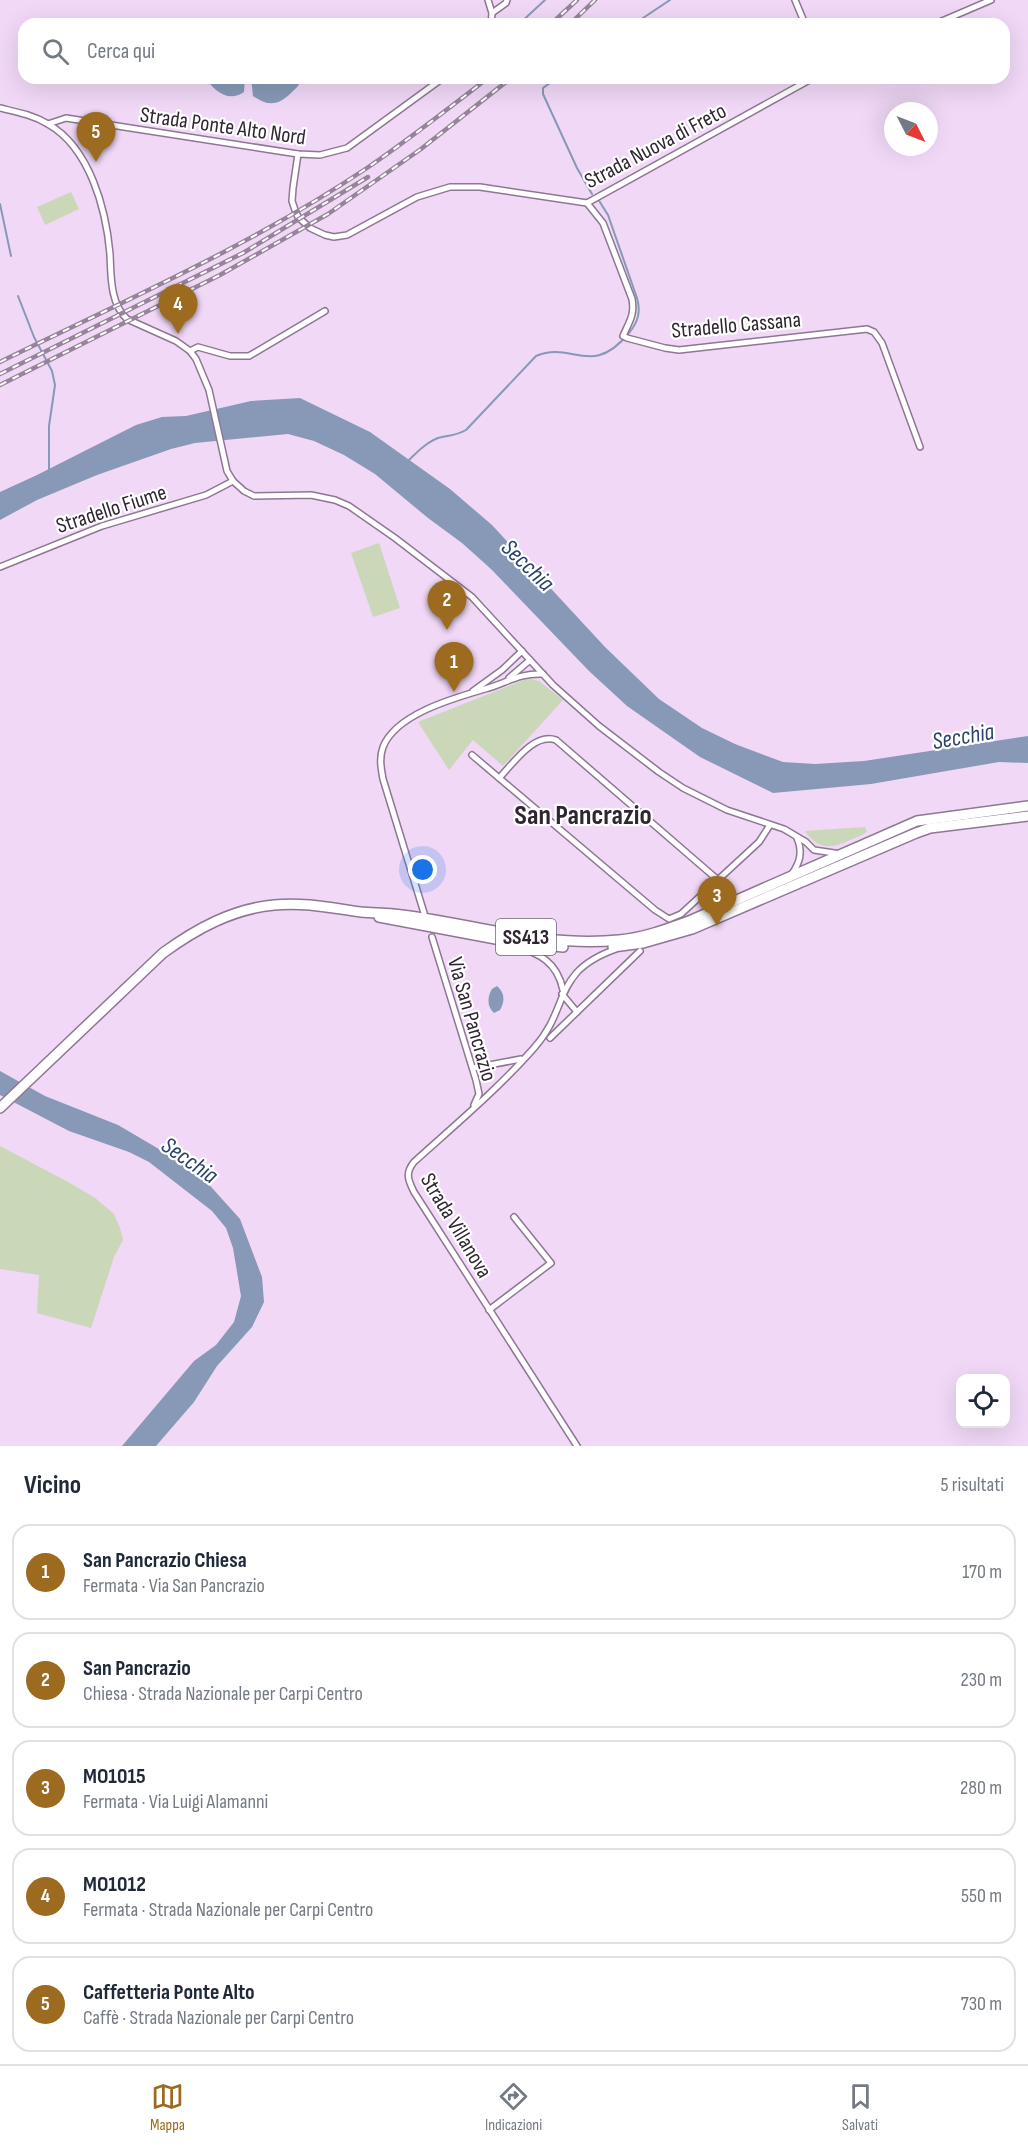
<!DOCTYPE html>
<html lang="it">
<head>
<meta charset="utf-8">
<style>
	:root { --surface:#fff; --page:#f6f6f7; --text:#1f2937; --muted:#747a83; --line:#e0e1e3; --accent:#9d6b1f }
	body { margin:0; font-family:"Sofia Sans Condensed",sans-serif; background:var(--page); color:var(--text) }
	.controls { position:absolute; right:18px; bottom:18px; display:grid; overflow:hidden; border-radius:12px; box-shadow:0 6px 24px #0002 }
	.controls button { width:54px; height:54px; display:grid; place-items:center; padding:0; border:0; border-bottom:2px solid var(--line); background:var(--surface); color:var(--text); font:30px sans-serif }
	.compass { position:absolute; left:884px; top:102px; width:54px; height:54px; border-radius:50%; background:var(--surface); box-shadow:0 6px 24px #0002; rotate:132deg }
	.you { position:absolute; left:423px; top:870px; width:21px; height:21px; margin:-15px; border:4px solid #fff; border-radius:50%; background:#1a73e8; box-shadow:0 0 0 9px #1a73e833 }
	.badge { display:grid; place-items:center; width:39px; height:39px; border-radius:50%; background:var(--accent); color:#fff; font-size:20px; font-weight:700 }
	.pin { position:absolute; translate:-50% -50px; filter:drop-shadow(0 2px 3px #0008) }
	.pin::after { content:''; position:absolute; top:32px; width:21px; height:18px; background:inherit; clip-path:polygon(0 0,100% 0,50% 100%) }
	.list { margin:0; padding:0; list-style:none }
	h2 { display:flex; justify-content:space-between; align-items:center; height:78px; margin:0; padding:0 24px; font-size:26px }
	h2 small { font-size:20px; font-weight:400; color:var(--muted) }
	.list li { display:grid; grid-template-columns:39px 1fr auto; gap:18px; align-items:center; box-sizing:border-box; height:96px; margin:0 12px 12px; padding:0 12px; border:2px solid var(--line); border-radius:18px }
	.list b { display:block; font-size:22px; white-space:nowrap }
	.list p { margin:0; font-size:20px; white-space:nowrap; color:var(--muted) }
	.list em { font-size:20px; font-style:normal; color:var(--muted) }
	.icon { flex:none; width:33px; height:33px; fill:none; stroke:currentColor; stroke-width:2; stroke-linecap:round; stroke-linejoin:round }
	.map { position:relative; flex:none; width:1028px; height:1446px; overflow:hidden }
	.search { position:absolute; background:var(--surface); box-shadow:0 6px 24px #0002; left:18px; right:18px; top:18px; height:66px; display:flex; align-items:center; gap:15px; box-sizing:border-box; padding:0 21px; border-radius:18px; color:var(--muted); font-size:22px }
	.sheet { height:618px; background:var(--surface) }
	nav { display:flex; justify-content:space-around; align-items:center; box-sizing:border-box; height:84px; border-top:2px solid var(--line); background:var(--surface); font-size:16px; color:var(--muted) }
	nav a { display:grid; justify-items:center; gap:3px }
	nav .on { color:var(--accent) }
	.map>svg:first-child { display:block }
	.green { fill:#cad7b8 }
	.water { fill:#8799b6 }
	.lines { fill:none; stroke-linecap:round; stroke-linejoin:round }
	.stream { stroke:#8799b6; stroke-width:2 }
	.minor-casing { stroke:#8e7792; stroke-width:8 }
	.primary-casing { stroke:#8e7792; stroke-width:12 }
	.minor { stroke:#fff; stroke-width:5 }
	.primary { stroke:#fff; stroke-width:9 }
	.rail-casing { stroke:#96859a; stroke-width:4.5 }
	.rail { stroke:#fff; stroke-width:2; stroke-dasharray:7; stroke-linecap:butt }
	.labels { text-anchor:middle; stroke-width:4.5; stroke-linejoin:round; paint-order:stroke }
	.shield { fill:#fff; stroke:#6d676f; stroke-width:1.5 }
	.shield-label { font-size:21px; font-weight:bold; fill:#2f2631 }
	.street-label { font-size:22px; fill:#2f2631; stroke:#fff }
	.water-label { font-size:24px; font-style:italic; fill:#2a436c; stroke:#fff }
	.district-label { font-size:28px; font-weight:bold; fill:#2f2631; stroke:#fff }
</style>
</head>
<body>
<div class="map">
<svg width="1028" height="1446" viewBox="0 0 1028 1446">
	<rect width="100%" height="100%" fill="#f0d8f6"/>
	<g class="green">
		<polygon points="71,192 79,209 45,225 37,207"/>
		<polygon points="379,543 400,608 373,617 351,553"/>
		<polygon points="531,679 539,681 563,700 503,766 473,740 449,770 418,722 524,680"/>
		<path d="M865,827l2,4 -3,3c-24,10 -41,23 -59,-3z"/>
		<polygon points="0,1146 70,1183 95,1198 114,1214 120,1228 123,1240 114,1257 91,1328 37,1313 39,1275 0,1269"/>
	</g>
	<g class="water">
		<path d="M205,78h40l-1,14c-16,11 -29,-1 -39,-14z"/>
		<path d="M251,78h50c-1,8 -6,11 -11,16 -13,12 -22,12 -37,2z"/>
		<polygon points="300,398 370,432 450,489 492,525 605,647 659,699 702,728 735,744 783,762 815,764 864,761 1028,736 1028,763 999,762 871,784 773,793 700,757 627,706 589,671 491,569 462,543 428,518 375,474 344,455 314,441 288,434 195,443 171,449 97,475 37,500 0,520 0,492 37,475 136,425 162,417 186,416 251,401"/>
		<path d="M497,986c8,7 8,15 3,24l-6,3c-7,-6 -7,-16 -2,-24z"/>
		<polygon points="0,1071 45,1096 118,1125 164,1152 204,1179 240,1219 262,1277 264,1302 252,1327 217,1366 194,1402 156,1446 122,1446 194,1361 216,1345 234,1322 241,1296 233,1248 226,1228 212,1211 149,1162 129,1152 69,1131 0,1095"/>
	</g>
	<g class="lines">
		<g class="stream">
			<polyline points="519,24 545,0"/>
			<polyline points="634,24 670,0"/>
			<polyline points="537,78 538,79"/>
			<polyline points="557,78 543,88 543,94 577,168 592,194"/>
			<polyline points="0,204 11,256"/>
			<polyline points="18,296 34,337 52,371 55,385 49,426 49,471"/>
			<path d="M409,460c8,-8 21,-21 33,-23 10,-2 15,-2 24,-7l70,-74c36,-16 55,23 93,-23 9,-11 12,-21 8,-35l-29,-83 -10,-16"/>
		</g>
		<defs>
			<g id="minor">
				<polyline points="488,0 492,13"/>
				<polyline points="795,0 805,24"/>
				<polyline points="491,24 492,13 506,3 507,0"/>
				<polyline points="935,24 991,0"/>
				<path d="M0,108c17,4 33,7 48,16 42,24 58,85 62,130 1,21 0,50 17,65l49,22 14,10 6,8 13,31 18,81 6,10 11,10 10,5 57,-1 24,5 14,6 46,32 77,59 81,88 46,41 60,46 24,16 44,22 57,19 22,13 8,8 27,4"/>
				<polyline points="48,124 66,118 298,154 320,155 347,148 443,78"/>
				<polyline points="298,154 293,188 292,201 295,210 298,217 310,228 325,235 334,237 347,235 417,197 450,187 480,187 587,203 813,78"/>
				<path d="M587,203l16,20 29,76c3,16 -3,23 -9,37l4,2 38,10 14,2 188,-21 7,3 8,11 38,104"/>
				<polyline points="190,351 198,347 230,356 249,356 325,311"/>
				<polyline points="0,567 102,526 206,495 233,481"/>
				<polyline points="509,678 530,660"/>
				<polyline points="473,691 502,670 522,651"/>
				<polyline points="472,755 655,910 669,919 681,914 759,842 770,825"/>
				<path d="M499,778c14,-14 35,-46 57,-38l162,140"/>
				<path d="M792,874c8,-12 11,-22 5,-36"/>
				<path d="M424,913l-41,-134c-2,-11 -4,-21 0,-32 13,-33 71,-49 102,-58 22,-6 33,-16 58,-15"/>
				<polyline points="432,937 476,1080 479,1094 474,1105"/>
				<path d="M514,945c25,9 43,16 49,45"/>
				<polyline points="562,994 577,1012"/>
				<polyline points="550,1038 640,951"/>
				<polyline points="473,1068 521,1059"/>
				<polyline points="489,1310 551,1263 514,1217"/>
				<path d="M577,1446l-163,-254c-6,-12 -9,-19 0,-30 41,-37 84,-73 120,-114 37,-41 17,-76 82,-99"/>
			</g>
			<g id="primary">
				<polyline points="379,917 501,940 563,947"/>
				<polyline points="613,947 643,943 692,929 916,833 930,828 1028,816"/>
				<path d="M0,1108l163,-155c33,-24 69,-44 111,-48 30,-3 58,3 87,7 10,1 21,1 32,2 76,8 149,34 226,26 24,-2 48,-11 70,-19l228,-100 111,-15"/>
			</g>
		</defs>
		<use href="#minor" class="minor-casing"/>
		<use href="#primary" class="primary-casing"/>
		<use href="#minor" class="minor"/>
		<use href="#primary" class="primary"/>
		<defs>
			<g id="rail">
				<polyline points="551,24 577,0"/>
				<polyline points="570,24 595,0"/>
				<path d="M0,362c124,-61 252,-117 367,-194 41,-28 81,-59 121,-90"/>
				<polyline points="0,374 243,253 368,177"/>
				<polyline points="0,385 220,275 328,214 421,149 511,78"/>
			</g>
		</defs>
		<use href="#rail" class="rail-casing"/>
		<use href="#rail" class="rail"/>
	</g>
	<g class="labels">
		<rect class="shield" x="496" y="919" width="60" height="36" rx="4.5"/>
		<g class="shield-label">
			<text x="526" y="944">SS413</text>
		</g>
		<g class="street-label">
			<text transform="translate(223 125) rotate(8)" y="8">Strada Ponte Alto Nord</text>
			<text transform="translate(655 145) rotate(-28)" y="8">Strada Nuova di Freto</text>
			<text transform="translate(736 324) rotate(-5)" y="8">Stradello Cassana</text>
			<text transform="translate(111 508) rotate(-18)" y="8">Stradello Fiume</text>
			<text transform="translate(473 1019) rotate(74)" y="8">Via San Pancrazio</text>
			<text transform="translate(457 1225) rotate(59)" y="8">Strada Villanova</text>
		</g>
		<g class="water-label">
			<text transform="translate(528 565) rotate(44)" y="8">Secchia</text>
			<text transform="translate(963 736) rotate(-10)" y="8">Secchia</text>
			<text transform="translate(190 1160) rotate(35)" y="8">Secchia</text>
		</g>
		<g class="district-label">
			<text x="583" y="824">San Pancrazio</text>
		</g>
	</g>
</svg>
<div class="controls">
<button><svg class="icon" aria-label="locate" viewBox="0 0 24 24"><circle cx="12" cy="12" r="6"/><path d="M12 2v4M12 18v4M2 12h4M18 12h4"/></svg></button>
</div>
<svg class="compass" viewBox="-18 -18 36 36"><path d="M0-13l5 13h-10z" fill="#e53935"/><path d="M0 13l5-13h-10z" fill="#747a83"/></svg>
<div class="you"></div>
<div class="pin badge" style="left:454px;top:692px">1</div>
<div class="pin badge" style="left:447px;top:630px">2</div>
<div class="pin badge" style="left:717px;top:926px">3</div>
<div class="pin badge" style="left:178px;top:334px">4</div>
<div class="pin badge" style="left:96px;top:162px">5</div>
<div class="search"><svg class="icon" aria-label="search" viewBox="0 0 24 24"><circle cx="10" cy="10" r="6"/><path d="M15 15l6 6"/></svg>Cerca qui</div>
</div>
<section class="sheet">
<h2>Vicino<small>5 risultati</small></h2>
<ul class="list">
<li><span class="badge">1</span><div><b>San Pancrazio Chiesa</b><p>Fermata · Via San Pancrazio</p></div><em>170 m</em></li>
<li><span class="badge">2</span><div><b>San Pancrazio</b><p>Chiesa · Strada Nazionale per Carpi Centro</p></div><em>230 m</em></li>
<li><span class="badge">3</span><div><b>MO1015</b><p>Fermata · Via Luigi Alamanni</p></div><em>280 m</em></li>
<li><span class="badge">4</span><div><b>MO1012</b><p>Fermata · Strada Nazionale per Carpi Centro</p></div><em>550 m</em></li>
<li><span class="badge">5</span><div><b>Caffetteria Ponte Alto</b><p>Caffè · Strada Nazionale per Carpi Centro</p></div><em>730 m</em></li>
</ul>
</section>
<nav>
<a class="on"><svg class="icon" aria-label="map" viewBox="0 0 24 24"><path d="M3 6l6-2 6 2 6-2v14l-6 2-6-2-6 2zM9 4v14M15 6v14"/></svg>Mappa</a>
<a><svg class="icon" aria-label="directions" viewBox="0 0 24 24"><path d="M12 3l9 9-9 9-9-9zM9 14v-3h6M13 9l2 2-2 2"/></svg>Indicazioni</a>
<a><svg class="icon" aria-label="saved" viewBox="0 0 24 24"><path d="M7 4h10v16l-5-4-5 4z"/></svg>Salvati</a>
</nav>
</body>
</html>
